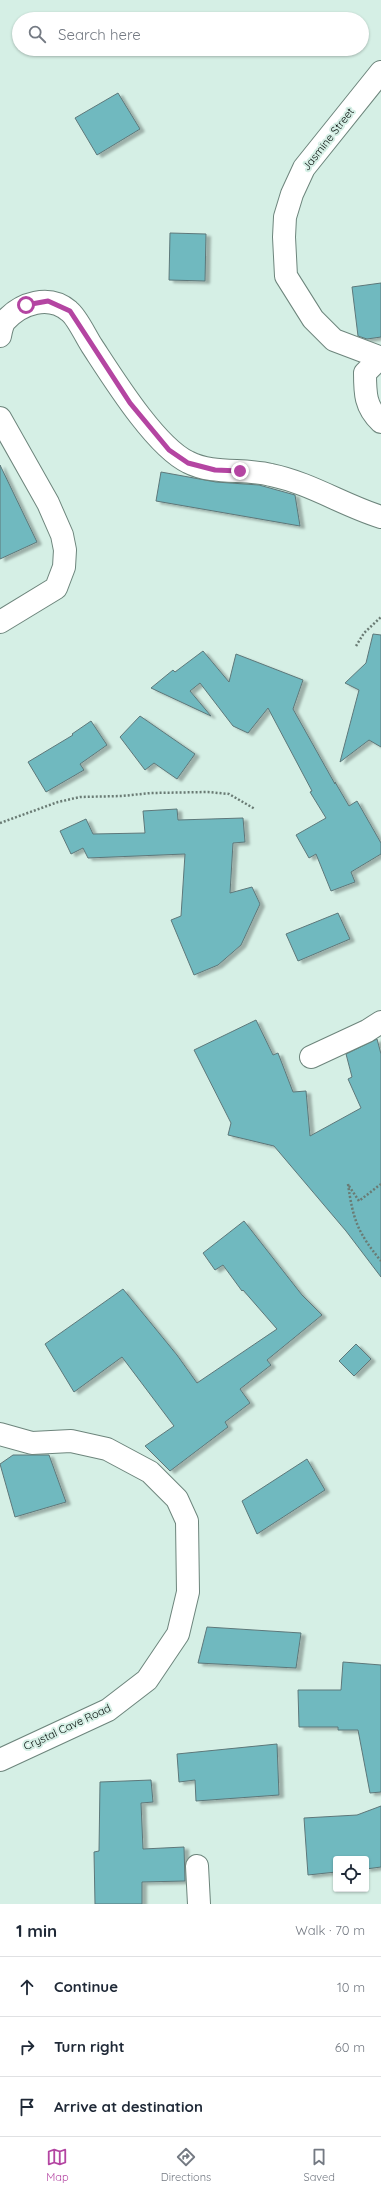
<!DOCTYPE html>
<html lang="en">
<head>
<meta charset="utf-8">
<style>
	:root { --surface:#fff; --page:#f6f6f7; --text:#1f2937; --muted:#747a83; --line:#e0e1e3; --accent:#b445a2 }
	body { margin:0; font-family:Quicksand,sans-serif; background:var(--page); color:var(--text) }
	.controls { position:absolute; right:12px; bottom:12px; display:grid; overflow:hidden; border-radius:4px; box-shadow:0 1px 3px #0004 }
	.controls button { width:36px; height:36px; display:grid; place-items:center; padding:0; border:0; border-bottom:1px solid var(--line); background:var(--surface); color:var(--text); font:20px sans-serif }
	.stop { position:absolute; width:12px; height:12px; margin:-9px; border:3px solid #b445a2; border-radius:50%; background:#fff }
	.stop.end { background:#b445a2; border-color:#fff; box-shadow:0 1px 4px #0008 }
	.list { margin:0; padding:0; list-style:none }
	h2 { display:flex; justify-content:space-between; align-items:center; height:52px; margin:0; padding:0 16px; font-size:17px }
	h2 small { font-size:13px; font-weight:400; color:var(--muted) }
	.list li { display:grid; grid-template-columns:26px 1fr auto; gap:12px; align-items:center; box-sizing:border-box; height:60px; padding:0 16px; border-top:1px solid var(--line) }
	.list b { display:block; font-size:15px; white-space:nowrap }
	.list em { font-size:13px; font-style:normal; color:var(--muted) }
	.icon { flex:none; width:22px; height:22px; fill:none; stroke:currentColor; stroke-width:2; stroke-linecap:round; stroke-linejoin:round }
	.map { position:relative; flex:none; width:381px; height:1904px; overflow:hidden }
	.search { position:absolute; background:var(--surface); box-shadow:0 1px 3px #0004; left:12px; right:12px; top:12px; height:44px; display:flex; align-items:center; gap:10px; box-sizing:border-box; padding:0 14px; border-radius:22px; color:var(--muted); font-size:15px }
	.sheet { height:232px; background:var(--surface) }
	nav { display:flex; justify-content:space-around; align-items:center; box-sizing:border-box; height:56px; border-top:1px solid var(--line); background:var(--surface); font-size:11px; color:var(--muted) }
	nav a { display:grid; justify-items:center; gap:2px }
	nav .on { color:var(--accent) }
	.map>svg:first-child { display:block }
	.building { fill:#6fb9bf; stroke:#5e787a; filter:url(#shadow) }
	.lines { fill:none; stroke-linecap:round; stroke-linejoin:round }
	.street-casing { stroke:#6d857c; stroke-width:24 }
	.path { stroke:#6a7b74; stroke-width:2.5; stroke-dasharray:2 2; stroke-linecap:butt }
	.street { stroke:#fff; stroke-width:22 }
	.route { stroke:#b445a2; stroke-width:5 }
	.labels { text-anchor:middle; stroke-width:4; stroke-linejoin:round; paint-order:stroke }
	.street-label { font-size:11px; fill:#060e0b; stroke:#d5efe5 }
</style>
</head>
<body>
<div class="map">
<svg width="381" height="1904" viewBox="0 0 381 1904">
	<defs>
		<filter id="shadow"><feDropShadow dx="4.5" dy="2.5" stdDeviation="1" flood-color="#0004"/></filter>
	</defs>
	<rect width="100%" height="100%" fill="#d5efe5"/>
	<g class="building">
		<polygon points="118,93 140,129 97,155 75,118"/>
		<polygon points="170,233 206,234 205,281 169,280"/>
		<polygon points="381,283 381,337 367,339 358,336 352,287"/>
		<polygon points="0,465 37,542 0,559"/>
		<polygon points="161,472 216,482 259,485 295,495 300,526 156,501"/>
		<polygon points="373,634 381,635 381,747 369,740 340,762 359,690 345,683 366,663"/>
		<polygon points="203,651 229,682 236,654 303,680 293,709 335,784 335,782 349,806 357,801 381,843 381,854 351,872 355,882 331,891 316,854 309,858 296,835 326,818 310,792 312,791 268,708 248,733 233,726 200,683 190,691 211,716 151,688 173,670 175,672"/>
		<polygon points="140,716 195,754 177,779 154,763 145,770 120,737"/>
		<polygon points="91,721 107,745 80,764 84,770 46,792 28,762 73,735 72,734"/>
		<polygon points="177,809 178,820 243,818 245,842 233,843 230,893 252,887 260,904 241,945 218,965 194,975 171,920 181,916 185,854 88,858 83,848 71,854 60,831 86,819 93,834 145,833 143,811"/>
		<polygon points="338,913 350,939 298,961 286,934"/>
		<polygon points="256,1020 273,1055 278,1053 293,1092 306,1091 310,1136 361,1108 348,1079 352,1077 346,1054 377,1039 381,1054 381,1277 346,1231 274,1146 228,1135 231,1123 194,1050"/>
		<polygon points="244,1221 302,1295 322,1315 267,1360 271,1365 240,1389 250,1403 225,1422 228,1427 170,1471 145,1446 174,1426 122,1357 74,1392 45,1344 123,1289 177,1355 197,1383 277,1329 243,1290 242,1291 223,1265 215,1270 203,1253"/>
		<polygon points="356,1344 371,1359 354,1376 339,1361"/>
		<polygon points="13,1455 49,1455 66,1502 15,1517 0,1464"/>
		<polygon points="307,1459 325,1490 257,1534 242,1501"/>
		<polygon points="207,1627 301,1633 296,1668 198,1663"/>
		<polygon points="343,1662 381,1665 381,1792 370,1793 358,1730 338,1730 338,1727 299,1727 298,1690 341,1690"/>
		<polygon points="277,1744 279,1795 196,1801 195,1780 179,1782 177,1754"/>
		<polygon points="151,1780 153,1802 141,1803 143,1849 184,1847 185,1881 142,1882 142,1904 95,1904 94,1852 99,1851 100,1782"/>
		<polygon points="381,1806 381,1867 366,1869 366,1859 336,1859 336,1872 308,1875 304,1818 357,1815"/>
	</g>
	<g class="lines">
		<defs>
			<g id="street">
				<path d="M0,336c1,-5 2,-11 5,-15 16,-18 44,-27 64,-10 8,6 17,26 23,35 21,32 63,100 96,116 25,13 56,6 83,13 39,8 72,30 110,42"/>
				<polyline points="379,357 334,340 313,319 286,276 284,237 285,217 292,194 304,168 381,72"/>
				<path d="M381,357l-16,16c0,20 0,34 16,49"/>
				<polyline points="0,418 48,503 62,535 65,550 64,567 56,588 0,622"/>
				<polyline points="311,1057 367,1031 381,1022"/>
				<polyline points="0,1434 32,1443 71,1441 107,1449 150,1472 177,1499 187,1521 188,1592 178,1634 147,1680 108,1710 0,1760"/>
				<polyline points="197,1866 199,1904"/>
			</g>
		</defs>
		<use href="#street" class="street-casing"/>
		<g class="path">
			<polyline points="356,646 364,633 381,617"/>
			<polyline points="0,823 58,802 80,797 122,796 151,793 208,792 229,794 255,809"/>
			<path d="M348,1184c5,36 10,49 33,77"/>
			<polyline points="349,1186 359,1201 381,1184"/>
		</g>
		<use href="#street" class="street"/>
	</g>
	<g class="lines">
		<polyline class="route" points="26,305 48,301 70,311 130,403 169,450 188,463 215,470 240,471"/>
	</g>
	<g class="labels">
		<g class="street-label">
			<text transform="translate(328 139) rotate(-52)" y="4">Jasmine Street</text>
			<text transform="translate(67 1727) rotate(-25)" y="4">Crystal Cave Road</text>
		</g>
	</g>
</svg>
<div class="controls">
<button><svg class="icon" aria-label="locate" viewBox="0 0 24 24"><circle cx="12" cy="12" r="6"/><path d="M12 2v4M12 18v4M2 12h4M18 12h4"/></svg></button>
</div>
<div class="stop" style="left:26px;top:305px"></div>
<div class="stop end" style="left:240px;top:471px"></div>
<div class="search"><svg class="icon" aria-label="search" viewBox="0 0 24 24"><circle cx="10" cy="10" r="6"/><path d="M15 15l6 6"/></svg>Search here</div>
</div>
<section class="sheet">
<h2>1 min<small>Walk · 70 m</small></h2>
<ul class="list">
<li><svg class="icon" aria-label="ahead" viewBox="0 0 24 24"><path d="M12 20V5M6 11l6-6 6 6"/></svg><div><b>Continue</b></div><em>10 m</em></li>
<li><svg class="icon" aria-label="right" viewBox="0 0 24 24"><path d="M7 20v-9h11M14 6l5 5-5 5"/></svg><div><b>Turn right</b></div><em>60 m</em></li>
<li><svg class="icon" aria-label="arrive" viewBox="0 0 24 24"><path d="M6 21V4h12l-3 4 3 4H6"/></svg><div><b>Arrive at destination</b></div></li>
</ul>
</section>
<nav>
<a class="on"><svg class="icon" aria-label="map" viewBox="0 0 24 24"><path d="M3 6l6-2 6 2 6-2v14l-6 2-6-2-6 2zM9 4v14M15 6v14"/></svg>Map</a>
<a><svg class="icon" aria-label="directions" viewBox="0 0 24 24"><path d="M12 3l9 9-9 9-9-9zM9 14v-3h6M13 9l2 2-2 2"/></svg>Directions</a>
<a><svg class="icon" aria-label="saved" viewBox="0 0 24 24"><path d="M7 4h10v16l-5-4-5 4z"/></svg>Saved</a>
</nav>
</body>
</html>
